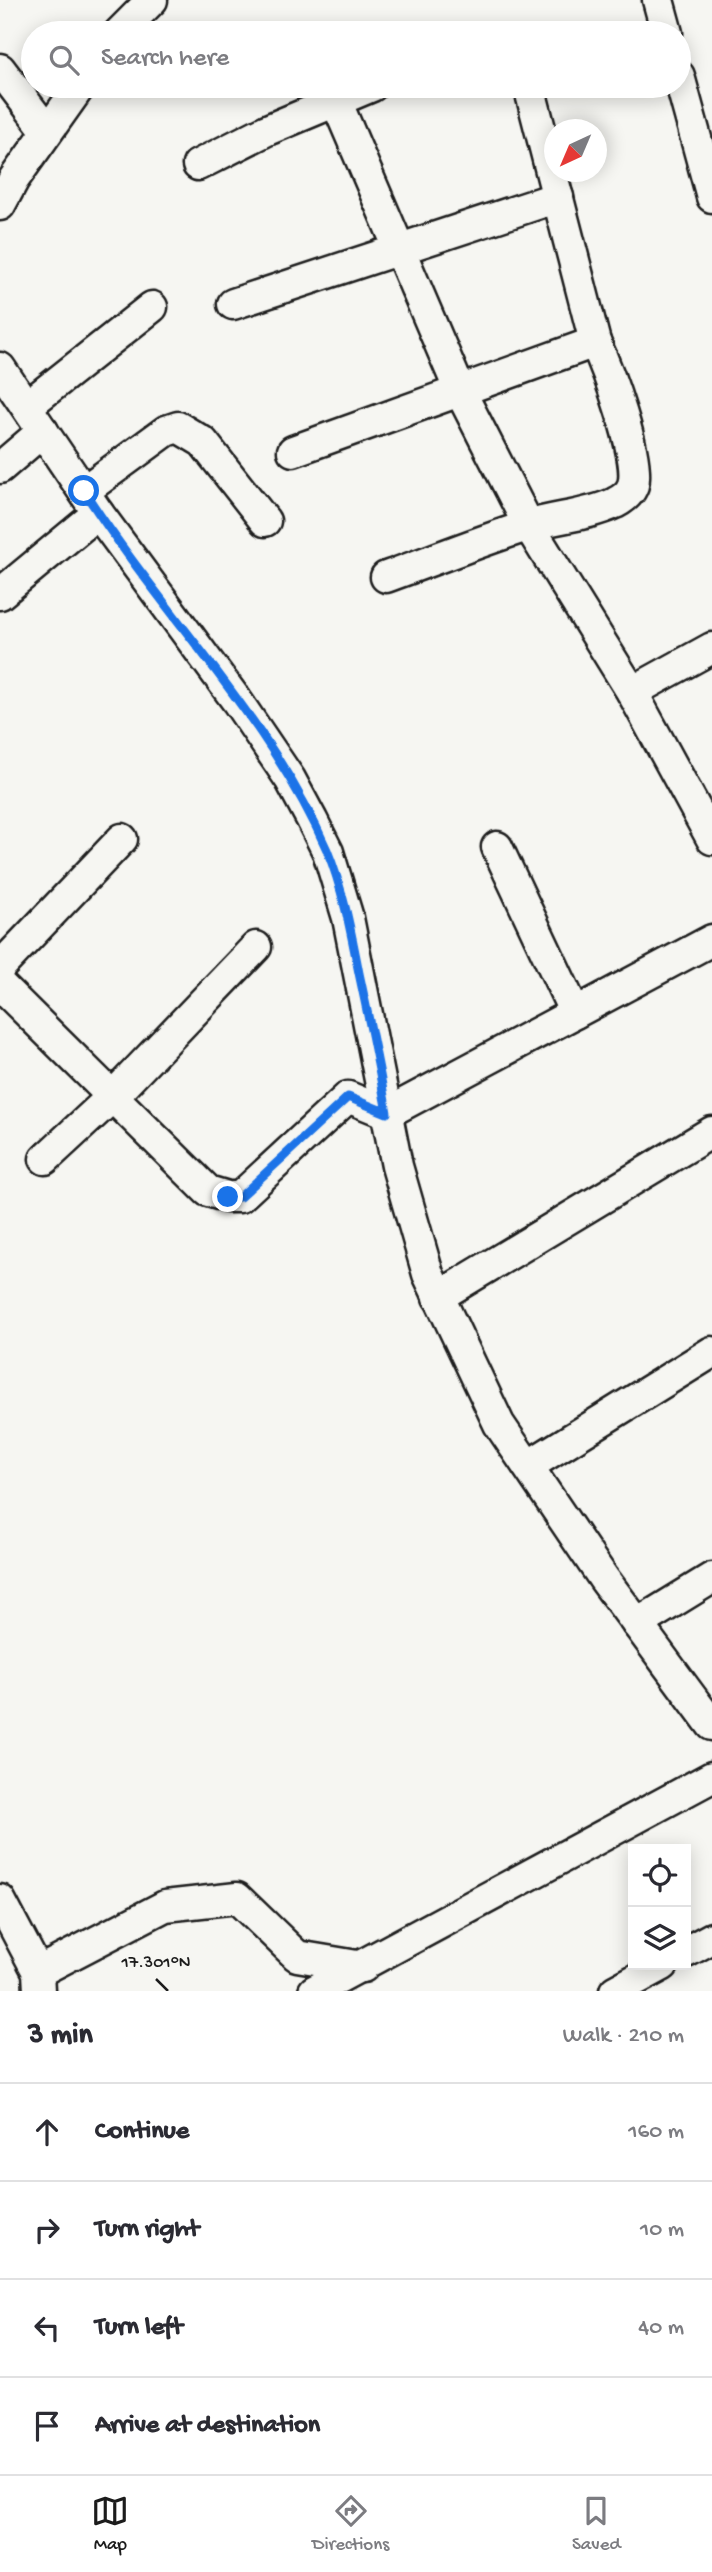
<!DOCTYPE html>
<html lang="en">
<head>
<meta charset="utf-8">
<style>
	:root { --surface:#fff; --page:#f2f2f3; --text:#2b2b33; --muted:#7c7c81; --line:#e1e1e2; --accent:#1c1c1c }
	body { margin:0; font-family:"Gochi Hand",sans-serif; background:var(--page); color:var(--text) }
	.controls { position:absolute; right:21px; bottom:21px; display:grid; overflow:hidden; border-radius:0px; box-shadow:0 4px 18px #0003 }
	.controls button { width:63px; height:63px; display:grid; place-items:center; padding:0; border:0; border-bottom:2px solid var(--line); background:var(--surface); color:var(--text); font:35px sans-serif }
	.compass { position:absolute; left:544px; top:119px; width:63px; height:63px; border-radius:50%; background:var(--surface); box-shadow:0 4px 18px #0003; rotate:224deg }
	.stop { position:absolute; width:21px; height:21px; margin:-16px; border:5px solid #1a73e8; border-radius:50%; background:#fff }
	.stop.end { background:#1a73e8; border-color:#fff; box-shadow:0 2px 7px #0008 }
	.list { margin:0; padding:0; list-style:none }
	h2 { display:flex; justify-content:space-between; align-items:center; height:91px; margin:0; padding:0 28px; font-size:30px }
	h2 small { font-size:23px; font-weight:400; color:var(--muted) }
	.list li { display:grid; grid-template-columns:46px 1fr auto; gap:21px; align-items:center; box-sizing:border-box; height:98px; padding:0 28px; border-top:2px solid var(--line) }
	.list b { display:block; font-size:26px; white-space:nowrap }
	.list em { font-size:23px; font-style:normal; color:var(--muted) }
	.icon { flex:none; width:38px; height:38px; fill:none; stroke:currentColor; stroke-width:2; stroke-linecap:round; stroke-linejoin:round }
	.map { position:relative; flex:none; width:712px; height:1991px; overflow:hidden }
	.search { position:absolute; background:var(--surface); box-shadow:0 4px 18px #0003; left:21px; right:21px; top:21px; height:77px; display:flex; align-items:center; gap:18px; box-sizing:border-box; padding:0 24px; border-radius:38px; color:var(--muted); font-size:26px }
	.sheet { height:483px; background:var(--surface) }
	nav { display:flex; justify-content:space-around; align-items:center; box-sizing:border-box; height:98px; border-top:2px solid var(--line); background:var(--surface); font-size:19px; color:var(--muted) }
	nav a { display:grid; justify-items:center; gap:4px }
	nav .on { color:var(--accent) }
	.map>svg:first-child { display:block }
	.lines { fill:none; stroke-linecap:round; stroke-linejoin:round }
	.minor-casing { stroke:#1c1c1c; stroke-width:35 }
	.minor { stroke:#f6f6f2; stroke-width:30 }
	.route { stroke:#1a73e8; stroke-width:9 }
	.ticks { fill:none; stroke:#1c1c1c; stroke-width:2.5 }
	.ticks-label { font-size:18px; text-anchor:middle; fill:#1c1c1c; stroke:#f6f6f2; stroke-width:6; stroke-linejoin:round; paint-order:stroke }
</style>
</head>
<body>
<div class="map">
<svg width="712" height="1991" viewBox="0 0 712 1991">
	<rect width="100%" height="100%" fill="#f6f6f2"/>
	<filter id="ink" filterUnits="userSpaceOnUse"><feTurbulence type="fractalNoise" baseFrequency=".0143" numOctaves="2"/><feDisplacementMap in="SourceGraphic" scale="14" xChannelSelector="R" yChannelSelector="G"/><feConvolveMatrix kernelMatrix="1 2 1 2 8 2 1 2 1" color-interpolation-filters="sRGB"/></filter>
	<g filter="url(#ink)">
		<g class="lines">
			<defs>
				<g id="minor">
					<polyline points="658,0 667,33"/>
					<polyline points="119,33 152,0"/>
					<polyline points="0,69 47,131"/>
					<polyline points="679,76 712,197"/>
					<polyline points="336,101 460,391 529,526 632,692 712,839"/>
					<polyline points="198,165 267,130 372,86"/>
					<polyline points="0,205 14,179 80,86"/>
					<polyline points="233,304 558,197"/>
					<polyline points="0,368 98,513 237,701 290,779 312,820 328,852 348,918 397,1166 428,1274 499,1424 604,1579 712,1725"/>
					<polyline points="27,406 152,307"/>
					<polyline points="293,451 595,342"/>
					<polyline points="0,468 43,431"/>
					<polyline points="84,491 166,431 178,427 203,442 265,521"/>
					<path d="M386,577c47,-17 94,-36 141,-51 29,-9 60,-10 88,-23 8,-4 15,-9 18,-18 8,-27 -26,-117 -38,-143l-66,-256"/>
					<polyline points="0,594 98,513"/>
					<polyline points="632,692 712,648"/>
					<polyline points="497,847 575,1013"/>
					<polyline points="0,967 122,839"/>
					<polyline points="0,985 208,1191 228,1197 240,1197 348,1097 387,1113 712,940"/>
					<polyline points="45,1159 113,1096 256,947"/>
					<polyline points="438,1297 712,1132"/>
					<polyline points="528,1466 712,1352"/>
					<polyline points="637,1624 712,1578"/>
					<polyline points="0,1900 38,1972 39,1991"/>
					<polyline points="686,1952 712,1938"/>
					<polyline points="38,1972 165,1906 237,1898 297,1956 363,1967"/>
					<polyline points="314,1991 712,1777"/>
					<polyline points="615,1991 663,1965"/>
				</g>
			</defs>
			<use href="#minor" class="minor-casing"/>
			<use href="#minor" class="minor"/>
		</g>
	</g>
	<g class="lines" filter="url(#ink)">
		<path class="route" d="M84,491c77,121 185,226 243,359 16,39 24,82 32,123 10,47 20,93 28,140l-39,-16 -108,100h-12"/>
	</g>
	<path class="ticks" d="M156,1979l12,12"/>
	<g class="ticks-label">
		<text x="156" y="1967">17.301°N</text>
	</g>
</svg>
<div class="controls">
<button><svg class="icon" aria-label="locate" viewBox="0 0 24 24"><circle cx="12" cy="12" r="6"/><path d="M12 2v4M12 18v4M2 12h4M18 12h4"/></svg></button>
<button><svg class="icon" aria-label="layers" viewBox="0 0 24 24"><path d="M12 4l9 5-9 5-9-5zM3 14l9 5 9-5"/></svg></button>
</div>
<svg class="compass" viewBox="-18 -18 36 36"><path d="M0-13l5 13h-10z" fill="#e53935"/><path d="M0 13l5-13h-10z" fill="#7c7c81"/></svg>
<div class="stop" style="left:84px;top:491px"></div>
<div class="stop end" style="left:228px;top:1197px"></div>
<div class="search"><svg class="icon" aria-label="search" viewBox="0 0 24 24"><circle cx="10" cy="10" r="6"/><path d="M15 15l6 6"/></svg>Search here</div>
</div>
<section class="sheet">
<h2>3 min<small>Walk · 210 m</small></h2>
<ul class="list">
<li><svg class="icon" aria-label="ahead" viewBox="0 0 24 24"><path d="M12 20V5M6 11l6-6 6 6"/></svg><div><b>Continue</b></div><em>160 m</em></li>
<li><svg class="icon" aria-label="right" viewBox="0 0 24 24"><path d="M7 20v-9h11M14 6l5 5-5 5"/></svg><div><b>Turn right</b></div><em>10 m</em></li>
<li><svg class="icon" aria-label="left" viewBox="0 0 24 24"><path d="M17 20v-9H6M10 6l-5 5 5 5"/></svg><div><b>Turn left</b></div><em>40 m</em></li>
<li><svg class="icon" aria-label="arrive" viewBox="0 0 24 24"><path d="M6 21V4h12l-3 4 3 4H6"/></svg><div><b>Arrive at destination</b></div></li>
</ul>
</section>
<nav>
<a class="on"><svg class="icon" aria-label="map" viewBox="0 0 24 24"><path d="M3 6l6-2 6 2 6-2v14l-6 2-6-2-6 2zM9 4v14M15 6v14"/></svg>Map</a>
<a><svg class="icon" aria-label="directions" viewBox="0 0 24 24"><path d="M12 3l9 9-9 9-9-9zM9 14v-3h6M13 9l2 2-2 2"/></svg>Directions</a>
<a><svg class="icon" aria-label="saved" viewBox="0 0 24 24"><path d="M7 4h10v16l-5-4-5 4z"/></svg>Saved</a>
</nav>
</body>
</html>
